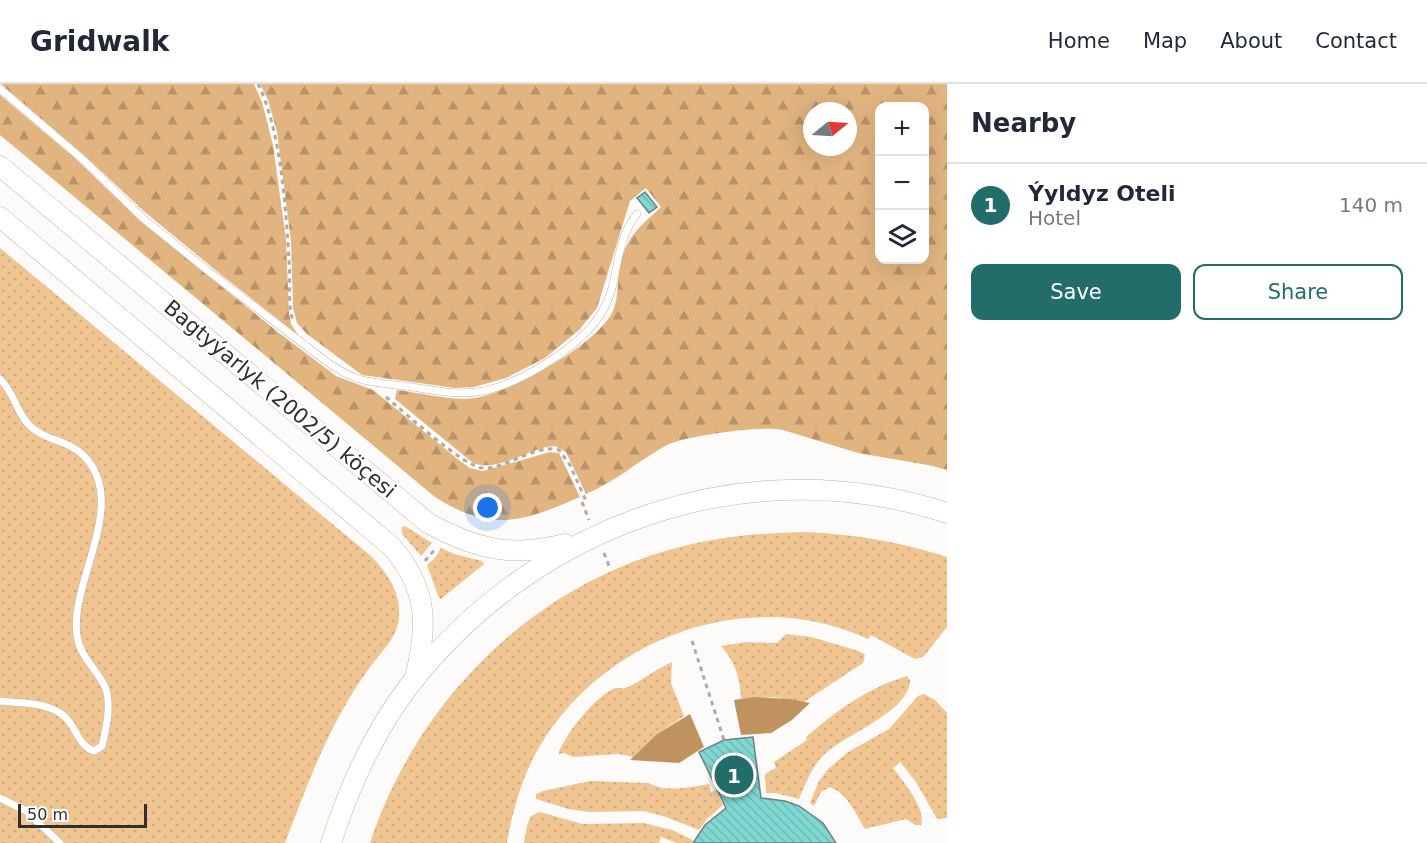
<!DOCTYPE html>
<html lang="en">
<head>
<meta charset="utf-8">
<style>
	:root { --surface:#fff; --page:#f6f6f7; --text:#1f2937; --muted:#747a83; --line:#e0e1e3; --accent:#226d6a }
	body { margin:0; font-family:"DejaVu Sans",sans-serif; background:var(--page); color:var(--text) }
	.controls { position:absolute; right:18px; top:18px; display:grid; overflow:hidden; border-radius:12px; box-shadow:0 6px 24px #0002 }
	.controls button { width:54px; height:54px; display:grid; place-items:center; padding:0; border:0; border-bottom:2px solid var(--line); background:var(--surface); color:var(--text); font:30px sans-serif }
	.compass { position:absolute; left:803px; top:18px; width:54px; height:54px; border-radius:50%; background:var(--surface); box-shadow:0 6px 24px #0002; rotate:72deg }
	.scale { position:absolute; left:18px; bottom:15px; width:129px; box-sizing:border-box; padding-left:6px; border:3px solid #332f2a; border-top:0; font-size:16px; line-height:21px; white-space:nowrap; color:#332f2a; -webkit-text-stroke:4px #fff; paint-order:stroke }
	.you { position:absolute; left:488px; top:424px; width:21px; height:21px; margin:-15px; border:4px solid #fff; border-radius:50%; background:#1a73e8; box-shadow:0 0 0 9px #1a73e833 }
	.badge { display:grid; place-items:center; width:39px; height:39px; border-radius:50%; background:var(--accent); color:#fff; font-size:20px; font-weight:700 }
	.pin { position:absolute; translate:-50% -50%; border:3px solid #fff; box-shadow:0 2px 6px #0006 }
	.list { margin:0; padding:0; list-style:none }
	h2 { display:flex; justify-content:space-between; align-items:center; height:78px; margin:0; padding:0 24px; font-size:26px }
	h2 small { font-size:20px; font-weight:400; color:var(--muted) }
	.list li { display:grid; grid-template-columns:39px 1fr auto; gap:18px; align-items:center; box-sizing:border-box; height:84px; padding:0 24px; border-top:2px solid var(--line) }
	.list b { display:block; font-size:22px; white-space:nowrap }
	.list p { margin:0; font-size:20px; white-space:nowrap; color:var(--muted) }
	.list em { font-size:20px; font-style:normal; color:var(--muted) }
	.actions { display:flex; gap:12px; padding:18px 24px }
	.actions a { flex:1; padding:14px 0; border:2px solid var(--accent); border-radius:12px; text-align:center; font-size:21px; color:var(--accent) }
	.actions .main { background:var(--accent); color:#fff }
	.icon { flex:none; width:33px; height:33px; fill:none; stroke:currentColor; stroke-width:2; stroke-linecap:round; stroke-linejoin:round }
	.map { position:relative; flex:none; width:947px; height:759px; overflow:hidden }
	header { display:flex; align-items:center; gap:36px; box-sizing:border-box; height:84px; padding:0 30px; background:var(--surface); border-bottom:2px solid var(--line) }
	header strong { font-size:28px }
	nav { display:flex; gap:33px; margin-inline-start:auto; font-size:21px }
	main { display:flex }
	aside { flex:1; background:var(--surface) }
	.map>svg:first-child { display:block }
	.grass { fill:url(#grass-dots) }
	.forest { fill:url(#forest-firs); fill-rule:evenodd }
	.water { fill:#bf925f }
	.building { fill:url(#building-back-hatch); stroke:#708180; stroke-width:1.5 }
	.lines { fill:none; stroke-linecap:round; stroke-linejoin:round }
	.lane-casing { stroke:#bfb5a9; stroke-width:8 }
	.secondary-casing { stroke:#bfb5a9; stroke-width:21 }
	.path { stroke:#adaaa7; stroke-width:3; stroke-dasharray:4.5 4.5; stroke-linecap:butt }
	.lane { stroke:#fff; stroke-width:7 }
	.secondary { stroke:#fff; stroke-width:20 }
	.labels { text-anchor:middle; stroke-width:4.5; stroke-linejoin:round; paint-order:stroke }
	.street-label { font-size:21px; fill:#332f2a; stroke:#fff }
</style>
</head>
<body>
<header>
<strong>Gridwalk</strong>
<nav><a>Home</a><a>Map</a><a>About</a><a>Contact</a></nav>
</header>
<main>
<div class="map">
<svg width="947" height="759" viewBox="0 0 947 759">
	<defs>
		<pattern id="grass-dots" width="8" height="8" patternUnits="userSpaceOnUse" patternTransform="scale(1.5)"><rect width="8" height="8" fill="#f1c592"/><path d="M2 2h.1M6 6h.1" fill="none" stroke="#cfaa7e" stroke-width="1.8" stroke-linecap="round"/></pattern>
		<pattern id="forest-firs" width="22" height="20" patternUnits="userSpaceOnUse" patternTransform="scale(1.5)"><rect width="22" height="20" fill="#e2b480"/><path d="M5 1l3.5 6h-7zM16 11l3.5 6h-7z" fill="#b89369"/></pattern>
		<pattern id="building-back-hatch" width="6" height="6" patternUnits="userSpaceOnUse" patternTransform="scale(1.5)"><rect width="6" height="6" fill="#80d8d3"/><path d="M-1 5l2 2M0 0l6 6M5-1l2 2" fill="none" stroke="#6fbab5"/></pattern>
	</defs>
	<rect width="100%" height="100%" fill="#fdfbf9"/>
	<g class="grass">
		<path d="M0,164l371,308c16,17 30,36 28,60 -1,21 -17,35 -29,51 -39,53 -62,115 -85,176h-285z"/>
		<polygon points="405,442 432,459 421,472 402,450 402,443"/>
		<path d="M805,448c49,2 96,10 142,25v70l-23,29 -8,3 -5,-2 -40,-22 -3,4c-118,-54 -260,-4 -327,105 -18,30 -28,64 -34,99h-137c47,-143 165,-261 314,-297 40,-10 80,-13 121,-14z"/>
		<polygon points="441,464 454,470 482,477 484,480 441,515 439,514 427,481 435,474"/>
		<path d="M786,550l25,3 48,14 6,4 -2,8 -59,39 -31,-5 -32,2c-1,-22 -6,-37 -20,-53l25,-4 31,1z"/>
		<path d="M672,578l-1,21 13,33 -27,18 -24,23 -14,-3 -46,3 -9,-4 -6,1c9,-22 33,-52 53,-64 6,-4 12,0 17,-3 15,-7 28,-18 44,-25z"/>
		<path d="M907,592l3,4c0,32 -67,55 -86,75 -13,12 -18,29 -25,44l-24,-6h-9l-1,-19 11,-6 -2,-6 33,-22 -1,-3c30,-26 61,-49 101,-61z"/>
		<path d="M924,610l11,6 12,13v105l-10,1 -21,-37 -16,-20 -7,6c9,12 34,41 28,57h-6l-9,-6 -41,10c-10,-16 -17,-35 -35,-42l-9,5 -7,14 -4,-3 9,-22 9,-12 20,-17 41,-23 29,-33z"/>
		<path d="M590,697l59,2c16,10 41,4 60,1l2,8 5,-2 7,15 -16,14 -8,11 -33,-13 -22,-6 -55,1 -21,-3 -32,-10v-5l7,-3z"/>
		<polygon points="540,728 582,740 644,739 672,746 693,756 692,759 677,759 661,753 659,759 524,759 527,741 531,732"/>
	</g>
	<g class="forest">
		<polygon points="1,0 254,0 262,18 273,61 286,156 289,229 291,240 298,251 219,189 146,129 86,73"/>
		<path d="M260,0h687v386l-19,-5 -70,-12 -75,-23c-20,-5 -100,6 -118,16 -27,15 -50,36 -79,48l-20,-42 -11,-6c-26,1 -55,27 -82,17l-78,-64 2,-9c25,3 53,11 78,8 35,-5 123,-54 138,-87 6,-14 4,-31 7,-45 6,-30 21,-40 41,-59l-15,-19 -16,13 -33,107 -18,22 -34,28 -39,20 -32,9 -19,1 -93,-13 -55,-41 -10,-11 -4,-15 -2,-67 -14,-109 -9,-32zM880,22h44v154h-44zM812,27h36v36h-36z"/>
		<path d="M0,11l76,64 64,62 138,111 58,44 37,14 87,71 10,7 13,3 67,-19 9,1 21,44c-58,25 -88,36 -145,0l-435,-362z"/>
	</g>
	<g class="water">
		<polygon points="755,613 790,615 810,619 792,636 771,649 741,651 734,616"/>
		<polygon points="690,630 704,663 679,679 630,676 657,650"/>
	</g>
	<g class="building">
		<polygon points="645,108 657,123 649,129 637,114"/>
		<polygon points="753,653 761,714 785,717 799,722 823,739 836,759 693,759 705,741 726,724 699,668 724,656"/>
	</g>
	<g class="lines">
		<defs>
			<g id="lane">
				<path d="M0,5l80,68 64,62 64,52 119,91c30,21 43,20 78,24 23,3 48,9 72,6 41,-6 104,-45 125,-80 19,-31 10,-67 35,-98"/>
				<path d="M0,295c14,13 16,33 29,46 16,16 40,15 55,31 46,47 -15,126 -7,180 3,21 20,33 28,51 7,17 1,42 -3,59l-8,5c-16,-5 -18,-25 -30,-35 -18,-15 -43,-12 -64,-15"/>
				<polyline points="0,714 26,727 60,759"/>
			</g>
			<g id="secondary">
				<path d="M0,82l428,357c48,26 84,35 137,21"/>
				<path d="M0,133l392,330c35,41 36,76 24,127"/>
				<path d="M331,759c18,-56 42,-110 78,-157 126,-163 340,-238 538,-173"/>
			</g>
		</defs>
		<use href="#lane" class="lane-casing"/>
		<use href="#secondary" class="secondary-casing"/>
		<g class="path">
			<path d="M258,0c23,46 28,126 31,177 2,19 -2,42 4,60"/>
			<path d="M386,313c17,14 79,71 97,71 23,1 55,-25 76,-18l11,15 16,36"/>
			<polyline points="582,418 589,436"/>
			<polyline points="604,469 609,482"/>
			<polyline points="425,477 436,464"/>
			<polyline points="692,557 724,656"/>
		</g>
		<use href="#lane" class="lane"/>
		<use href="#secondary" class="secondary"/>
	</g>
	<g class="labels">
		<g class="street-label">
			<text transform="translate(280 315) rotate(40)" y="7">Bagtyýarlyk (2002/5) köçesi</text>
		</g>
	</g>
</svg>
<div class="controls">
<button>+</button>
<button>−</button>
<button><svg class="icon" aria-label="layers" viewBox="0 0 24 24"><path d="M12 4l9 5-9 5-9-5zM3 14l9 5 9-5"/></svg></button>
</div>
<svg class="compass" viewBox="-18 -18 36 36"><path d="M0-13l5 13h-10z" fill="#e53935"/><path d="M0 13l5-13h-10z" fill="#747a83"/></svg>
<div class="scale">50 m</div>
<div class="you"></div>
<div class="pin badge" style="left:734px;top:691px">1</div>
</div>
<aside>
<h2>Nearby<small></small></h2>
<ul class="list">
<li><span class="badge">1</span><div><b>Ýyldyz Oteli</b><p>Hotel</p></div><em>140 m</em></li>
</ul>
<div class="actions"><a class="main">Save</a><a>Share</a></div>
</aside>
</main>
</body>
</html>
